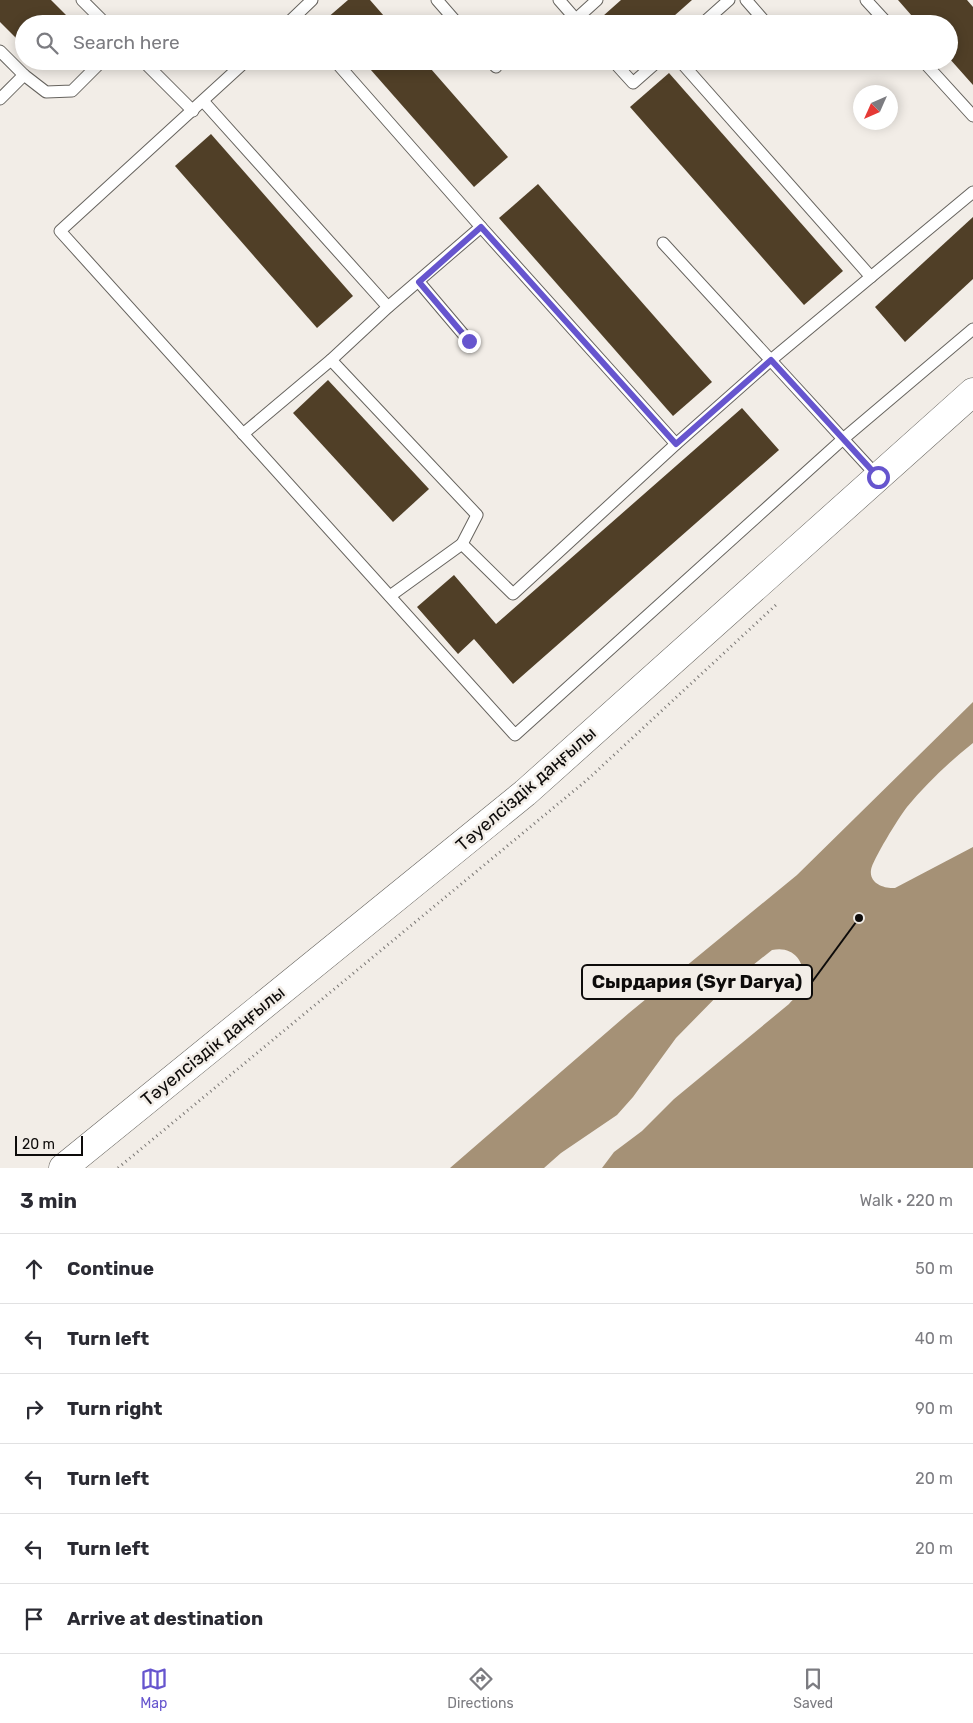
<!DOCTYPE html>
<html lang="en">
<head>
<meta charset="utf-8">
<style>
	:root { --surface:#fff; --page:#f7f7f7; --text:#2b2b33; --muted:#7c7c81; --line:#e1e1e2; --accent:#6655ce }
	body { margin:0; font-family:Rubik,sans-serif; background:var(--page); color:var(--text) }
	.compass { position:absolute; left:853px; top:85px; width:45px; height:45px; border-radius:50%; background:var(--surface); box-shadow:0 2px 12px #0003; rotate:225deg }
	.scale { position:absolute; left:15px; bottom:12px; width:68px; box-sizing:border-box; padding-left:5px; border:2px solid #0d0b0a; border-top:0; font-size:14px; line-height:18px; white-space:nowrap; color:#0d0b0a; -webkit-text-stroke:4px #f2ede7; paint-order:stroke }
	.stop { position:absolute; width:15px; height:15px; margin:-11px; border:4px solid #6655ce; border-radius:50%; background:#fff }
	.stop.end { background:#6655ce; border-color:#fff; box-shadow:0 1px 5px #0008 }
	.list { margin:0; padding:0; list-style:none }
	h2 { display:flex; justify-content:space-between; align-items:center; height:65px; margin:0; padding:0 20px; font-size:21px }
	h2 small { font-size:16px; font-weight:400; color:var(--muted) }
	.list li { display:grid; grid-template-columns:32px 1fr auto; gap:15px; align-items:center; box-sizing:border-box; height:70px; padding:0 20px; border-top:1px solid var(--line) }
	.list b { display:block; font-size:19px; white-space:nowrap }
	.list em { font-size:16px; font-style:normal; color:var(--muted) }
	.icon { flex:none; width:28px; height:28px; fill:none; stroke:currentColor; stroke-width:2; stroke-linecap:round; stroke-linejoin:round }
	.map { position:relative; flex:none; width:973px; height:1168px; overflow:hidden }
	.search { position:absolute; background:var(--surface); box-shadow:0 2px 12px #0003; left:15px; right:15px; top:15px; height:55px; display:flex; align-items:center; gap:12px; box-sizing:border-box; padding:0 18px; border-radius:28px; color:var(--muted); font-size:19px }
	.sheet { height:485px; background:var(--surface) }
	nav { display:flex; justify-content:space-around; align-items:center; box-sizing:border-box; height:70px; border-top:1px solid var(--line); background:var(--surface); font-size:14px; color:var(--muted) }
	nav a { display:grid; justify-items:center; gap:2px }
	nav .on { color:var(--accent) }
	.map>svg:first-child { display:block }
	.water { fill:#a59176 }
	.building { fill:#503f27 }
	.lines { fill:none; stroke-linecap:round; stroke-linejoin:round }
	.lane-casing { stroke:#66635e; stroke-width:13 }
	.secondary-casing { stroke:#66635e; stroke-width:29 }
	.path { stroke:#7a7774; stroke-width:3; stroke-dasharray:1 4; stroke-linecap:butt }
	.lane { stroke:#fff; stroke-width:11 }
	.secondary { stroke:#fff; stroke-width:28 }
	.route { stroke:#6655ce; stroke-width:6 }
	.labels { text-anchor:middle; stroke-width:5; stroke-linejoin:round; paint-order:stroke }
	.street-label { font-size:18px; fill:#0d0b0a; stroke:#f2ede7 }
	.leader { fill:none; stroke:#0d0b0a; stroke-width:2 }
	.callout-dot { fill:#0d0b0a; stroke:#f2ede7; stroke-width:2 }
	.callout { fill:#f2ede7; stroke:#0d0b0a; stroke-width:2 }
	.callout-label { font-size:19px; text-anchor:middle; font-weight:bold; fill:#0d0b0a }
</style>
</head>
<body>
<div class="map">
<svg width="973" height="1168" viewBox="0 0 973 1168">
	<rect width="100%" height="100%" fill="#f2ede7"/>
	<path class="water" d="M973,702v41c-24,19 -47,41 -66,64 -8,10 -35,54 -36,63 -2,14 14,19 24,18l78,-41v321h-371l12,-16 28,-21 32,-32 115,-95c5,-6 12,-11 14,-19 4,-22 -9,-40 -31,-35l-44,35 -52,53 -43,59 -16,18 -56,38 -17,15h-94l179,-155 168,-138z"/>
	<g class="building">
		<polygon points="0,0 51,0 75,24 24,24 24,46 0,22"/>
		<polygon points="348,0 370,0 391,24 330,24 326,19"/>
		<polygon points="621,0 692,0 665,24 594,24"/>
		<polygon points="898,0 967,0 973,7 973,85 949,58 949,24 919,24"/>
		<polygon points="363,61 424,61 508,157 474,187"/>
		<polygon points="669,73 843,271 804,305 630,107"/>
		<polygon points="211,134 353,296 317,328 175,166"/>
		<polygon points="538,184 712,382 673,416 499,218"/>
		<polygon points="973,217 973,279 905,342 875,307"/>
		<polygon points="328,380 429,489 393,522 293,413"/>
		<polygon points="742,408 779,450 513,684 474,639 458,654 417,607 454,575 496,624"/>
	</g>
	<g class="lines">
		<defs>
			<g id="lane">
				<polyline points="82,0 106,24"/>
				<polyline points="437,0 458,24"/>
				<polyline points="559,0 580,24"/>
				<polyline points="746,0 767,24"/>
				<polyline points="866,0 888,24"/>
				<polyline points="576,19 597,0"/>
				<polyline points="287,24 312,0"/>
				<polyline points="702,24 729,0"/>
				<polyline points="0,51 24,75 46,92 72,91 102,61"/>
				<polyline points="143,61 193,111"/>
				<polyline points="246,61 60,231 515,735 843,439 973,329"/>
				<polyline points="335,61 481,227"/>
				<polyline points="491,61 496,67"/>
				<polyline points="613,61 633,83 658,61"/>
				<polyline points="680,61 871,277"/>
				<polyline points="923,61 973,116"/>
				<polyline points="0,99 24,75"/>
				<polyline points="203,101 388,307"/>
				<polyline points="663,243 878,477"/>
				<polyline points="419,282 469,341"/>
				<polyline points="331,360 388,307 481,227 676,444"/>
				<polyline points="243,434 331,360 477,515 462,544"/>
				<polyline points="390,596 462,544 513,594 676,444 771,360 973,192"/>
			</g>
			<polyline id="secondary" points="63,1168 525,793 973,392"/>
		</defs>
		<use href="#lane" class="lane-casing"/>
		<use href="#secondary" class="secondary-casing"/>
		<polyline class="path" points="118,1168 587,780 778,603"/>
		<use href="#lane" class="lane"/>
		<use href="#secondary" class="secondary"/>
	</g>
	<g class="lines">
		<polyline class="route" points="469,341 419,282 481,227 676,444 771,360 878,477"/>
	</g>
	<g class="labels">
		<g class="street-label">
			<text transform="translate(526 789) rotate(-41)" y="6">Тәуелсіздік даңғылы</text>
			<text transform="translate(213 1046) rotate(-39)" y="6">Тәуелсіздік даңғылы</text>
		</g>
	</g>
	<path class="leader" d="M859 918L812 982"/>
	<circle class="callout-dot" cx="859" cy="918" r="5"/>
	<rect class="callout" x="582" y="965" width="230" height="34" rx="5"/>
	<g class="callout-label">
		<text x="697" y="988">Сырдария (Syr Darya)</text>
	</g>
</svg>
<svg class="compass" viewBox="-18 -18 36 36"><path d="M0-13l5 13h-10z" fill="#e53935"/><path d="M0 13l5-13h-10z" fill="#7c7c81"/></svg>
<div class="scale">20 m</div>
<div class="stop" style="left:878px;top:477px"></div>
<div class="stop end" style="left:469px;top:341px"></div>
<div class="search"><svg class="icon" aria-label="search" viewBox="0 0 24 24"><circle cx="10" cy="10" r="6"/><path d="M15 15l6 6"/></svg>Search here</div>
</div>
<section class="sheet">
<h2>3 min<small>Walk · 220 m</small></h2>
<ul class="list">
<li><svg class="icon" aria-label="ahead" viewBox="0 0 24 24"><path d="M12 20V5M6 11l6-6 6 6"/></svg><div><b>Continue</b></div><em>50 m</em></li>
<li><svg class="icon" aria-label="left" viewBox="0 0 24 24"><path d="M17 20v-9H6M10 6l-5 5 5 5"/></svg><div><b>Turn left</b></div><em>40 m</em></li>
<li><svg class="icon" aria-label="right" viewBox="0 0 24 24"><path d="M7 20v-9h11M14 6l5 5-5 5"/></svg><div><b>Turn right</b></div><em>90 m</em></li>
<li><svg class="icon" aria-label="left" viewBox="0 0 24 24"><path d="M17 20v-9H6M10 6l-5 5 5 5"/></svg><div><b>Turn left</b></div><em>20 m</em></li>
<li><svg class="icon" aria-label="left" viewBox="0 0 24 24"><path d="M17 20v-9H6M10 6l-5 5 5 5"/></svg><div><b>Turn left</b></div><em>20 m</em></li>
<li><svg class="icon" aria-label="arrive" viewBox="0 0 24 24"><path d="M6 21V4h12l-3 4 3 4H6"/></svg><div><b>Arrive at destination</b></div></li>
</ul>
</section>
<nav>
<a class="on"><svg class="icon" aria-label="map" viewBox="0 0 24 24"><path d="M3 6l6-2 6 2 6-2v14l-6 2-6-2-6 2zM9 4v14M15 6v14"/></svg>Map</a>
<a><svg class="icon" aria-label="directions" viewBox="0 0 24 24"><path d="M12 3l9 9-9 9-9-9zM9 14v-3h6M13 9l2 2-2 2"/></svg>Directions</a>
<a><svg class="icon" aria-label="saved" viewBox="0 0 24 24"><path d="M7 4h10v16l-5-4-5 4z"/></svg>Saved</a>
</nav>
</body>
</html>
